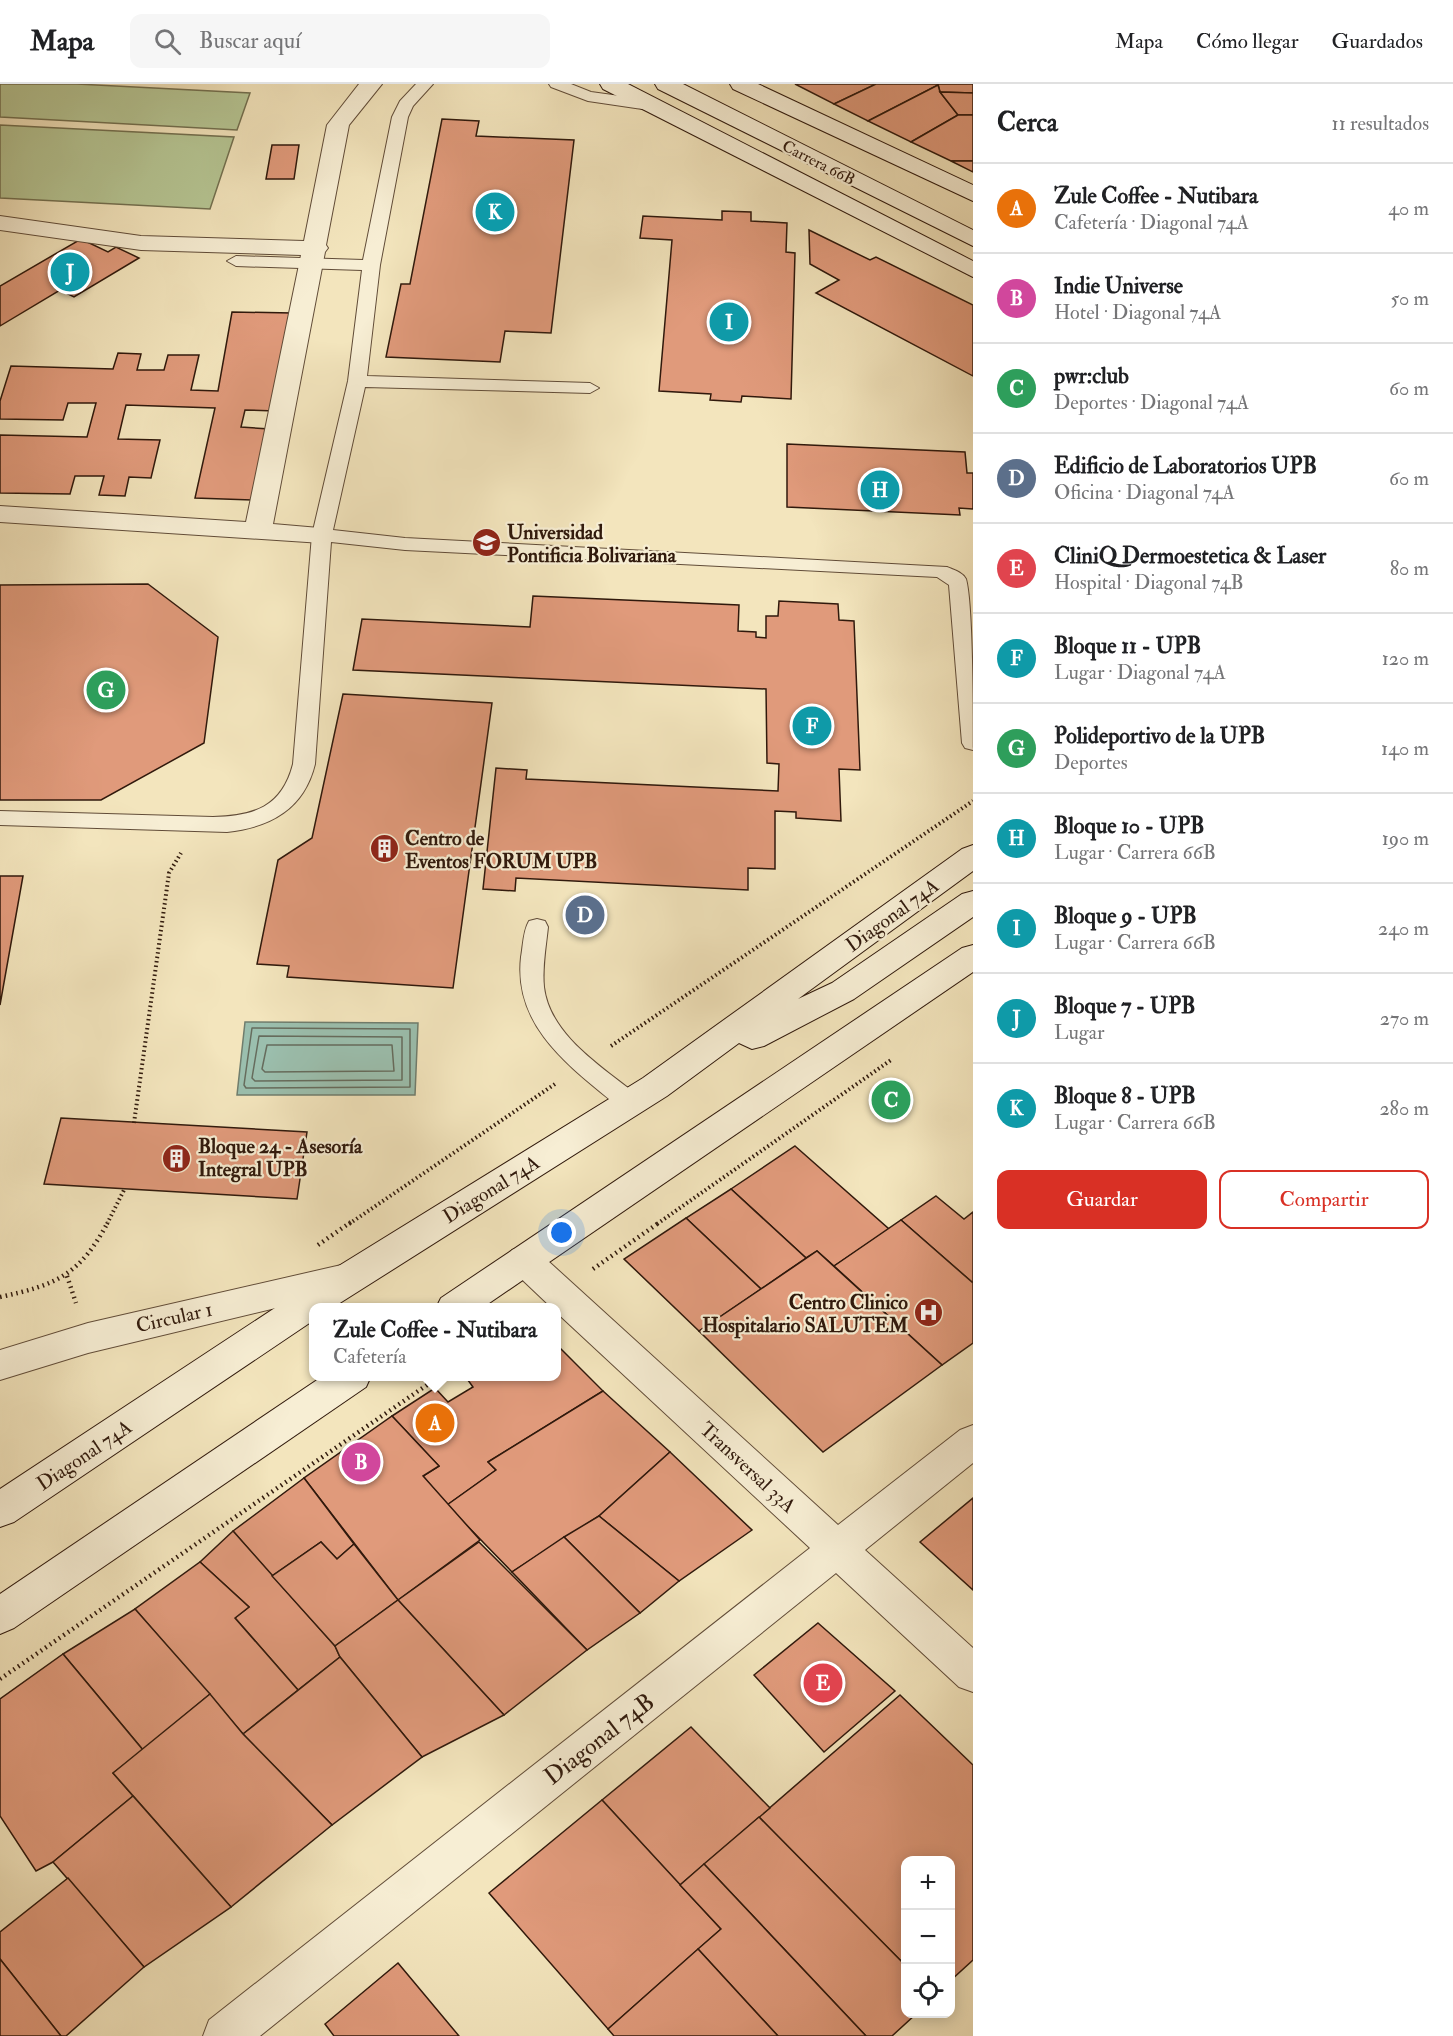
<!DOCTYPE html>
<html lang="es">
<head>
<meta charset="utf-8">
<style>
	:root { --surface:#fff; --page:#f6f6f6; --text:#202124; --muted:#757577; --line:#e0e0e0; --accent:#d93025 }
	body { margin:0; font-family:"IM FELL Double Pica",serif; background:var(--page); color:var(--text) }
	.controls { position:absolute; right:18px; bottom:18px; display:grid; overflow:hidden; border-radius:12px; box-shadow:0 3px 15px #0003 }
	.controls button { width:54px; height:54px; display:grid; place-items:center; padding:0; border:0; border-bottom:2px solid var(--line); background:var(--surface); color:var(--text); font:30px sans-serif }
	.you { position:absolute; left:562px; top:1149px; width:21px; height:21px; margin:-15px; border:4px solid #fff; border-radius:50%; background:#1a73e8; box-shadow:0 0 0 9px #1a73e833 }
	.badge { display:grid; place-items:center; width:39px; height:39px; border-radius:50%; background:var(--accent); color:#fff; font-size:20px; font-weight:700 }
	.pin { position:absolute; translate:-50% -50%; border:3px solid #fff; box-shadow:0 2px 6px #0006 }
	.popup { position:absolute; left:309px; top:1219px; width:252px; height:78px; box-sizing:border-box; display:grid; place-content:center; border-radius:12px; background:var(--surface); filter:drop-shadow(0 2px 4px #0005); font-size:20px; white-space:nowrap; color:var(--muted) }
	.popup b { font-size:22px; color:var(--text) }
	.popup::after { content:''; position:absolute; left:50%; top:100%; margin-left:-12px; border:12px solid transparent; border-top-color:var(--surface) }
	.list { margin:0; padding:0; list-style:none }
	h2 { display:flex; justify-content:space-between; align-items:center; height:78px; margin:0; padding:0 24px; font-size:26px }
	h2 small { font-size:20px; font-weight:400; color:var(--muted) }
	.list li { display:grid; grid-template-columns:39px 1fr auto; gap:18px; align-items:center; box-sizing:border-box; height:90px; padding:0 24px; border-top:2px solid var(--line) }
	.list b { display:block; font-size:22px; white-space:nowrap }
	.list p { margin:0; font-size:20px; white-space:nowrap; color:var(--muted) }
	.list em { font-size:20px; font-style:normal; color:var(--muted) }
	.actions { display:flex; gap:12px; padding:18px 24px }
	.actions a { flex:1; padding:14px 0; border:2px solid var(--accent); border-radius:12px; text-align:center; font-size:21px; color:var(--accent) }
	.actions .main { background:var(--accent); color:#fff }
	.icon { flex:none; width:33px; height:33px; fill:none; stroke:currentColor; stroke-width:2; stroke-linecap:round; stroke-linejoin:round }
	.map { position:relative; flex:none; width:973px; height:1952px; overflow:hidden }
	header { display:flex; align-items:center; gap:36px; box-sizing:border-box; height:84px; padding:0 30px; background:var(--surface); border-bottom:2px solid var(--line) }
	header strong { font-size:28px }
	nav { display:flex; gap:33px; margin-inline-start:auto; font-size:21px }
	.search { width:420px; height:54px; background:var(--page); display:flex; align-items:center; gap:15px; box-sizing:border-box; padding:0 21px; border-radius:12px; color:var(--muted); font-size:22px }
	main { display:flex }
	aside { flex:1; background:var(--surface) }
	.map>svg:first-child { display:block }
	.green { fill:#b6c694; stroke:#737050; stroke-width:1.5 }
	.water { fill:#9bbfae; stroke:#707d6d; stroke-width:1.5 }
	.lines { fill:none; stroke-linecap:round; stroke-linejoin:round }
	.shore { stroke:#666c5d; stroke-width:1.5 }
	.building { fill:#e09a7b; stroke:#30190c; stroke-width:1.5 }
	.service-casing { stroke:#614c38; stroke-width:2 }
	.pedestrian-casing { stroke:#614c38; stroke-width:2 }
	.minor-casing { stroke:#614c38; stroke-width:2 }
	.tertiary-casing { stroke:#614c38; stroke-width:2 }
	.secondary-casing { stroke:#30190c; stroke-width:2 }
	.path-far1 { stroke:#30190c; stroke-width:4; stroke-dasharray:1.5 3; stroke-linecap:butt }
	.path { stroke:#30190c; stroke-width:4.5; stroke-dasharray:1.5 4; stroke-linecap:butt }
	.service { fill:#f7eed4; fill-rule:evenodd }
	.pedestrian { fill:#f7eed4; fill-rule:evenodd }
	.minor { fill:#f7eed4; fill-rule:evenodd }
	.tertiary { fill:#f7eed4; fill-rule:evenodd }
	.secondary { fill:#f7eed4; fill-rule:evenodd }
	.labels { text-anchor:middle; stroke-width:4.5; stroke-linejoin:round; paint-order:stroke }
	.far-street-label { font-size:16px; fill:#30190c; stroke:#f7eed4 }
	.poi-label { font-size:20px; font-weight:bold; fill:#30190c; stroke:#f7eed4; text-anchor:start }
	.street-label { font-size:20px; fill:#30190c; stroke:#f7eed4 }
	.near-street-label { font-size:24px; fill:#30190c; stroke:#f7eed4 }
</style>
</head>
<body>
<header>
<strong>Mapa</strong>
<div class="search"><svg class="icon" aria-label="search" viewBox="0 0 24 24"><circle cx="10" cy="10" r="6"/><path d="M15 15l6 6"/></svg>Buscar aquí</div>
<nav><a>Mapa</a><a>Cómo llegar</a><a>Guardados</a></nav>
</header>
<main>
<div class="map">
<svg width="973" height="1952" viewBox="0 0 973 1952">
	<rect width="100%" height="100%" fill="#f3e5bd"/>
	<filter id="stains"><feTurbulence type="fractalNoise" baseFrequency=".00333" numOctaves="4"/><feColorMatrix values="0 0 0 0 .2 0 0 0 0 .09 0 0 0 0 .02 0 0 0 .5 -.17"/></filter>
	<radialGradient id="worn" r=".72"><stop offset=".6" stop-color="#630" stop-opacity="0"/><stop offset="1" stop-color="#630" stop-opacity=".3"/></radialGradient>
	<g class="green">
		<polygon points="0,0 77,0 250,9 237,46 0,33"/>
		<polygon points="0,41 234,53 210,125 0,114"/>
	</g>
	<polygon class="water" points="245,938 418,939 415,1011 237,1011"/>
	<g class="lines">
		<g class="shore">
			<polygon points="252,944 410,945 410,1003 246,1004 244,1001"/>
			<polygon points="259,952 402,953 402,996 255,997 252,994"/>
			<polygon points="267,961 392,961 394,987 265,988 262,985"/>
		</g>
	</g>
	<g class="building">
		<polygon points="795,0 876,0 834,20"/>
		<polygon points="876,0 938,0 938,1 868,37 834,20"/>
		<polygon points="973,0 973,9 940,8 938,0"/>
		<polygon points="938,1 940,8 958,31 911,58 868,37"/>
		<polygon points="940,8 973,9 973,31 958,31"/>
		<polygon points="958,31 973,31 973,77 951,77 911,58"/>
		<polygon points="442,35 479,37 476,52 574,56 551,249 505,247 500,278 386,273 401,200 410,200"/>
		<polygon points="272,61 299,61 294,95 266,95"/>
		<polygon points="951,77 973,77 973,88"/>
		<polygon points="722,127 751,128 751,137 787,139 786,168 795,169 791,315 742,312 741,318 710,316 711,310 659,307 672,156 640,154 643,132 722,136"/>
		<polygon points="809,146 870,176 876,173 973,221 973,292 816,209 839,196 810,180"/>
		<polygon points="81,155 108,168 116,163 139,174 74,213 60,206 0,242 0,202"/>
		<polygon points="232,228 292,229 275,327 245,326 241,343 269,345 252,416 195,414 215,324 126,321 118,355 160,356 151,394 129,393 125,412 99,411 104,392 75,392 70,410 0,409 0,351 87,353 96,319 68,319 63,336 0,335 0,317 11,282 113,285 118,269 141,270 137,286 164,286 168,271 199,271 191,306 218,307"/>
		<polygon points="787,360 965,368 967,389 973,389 973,425 959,424 960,431 787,423"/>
		<polygon points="148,500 218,553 204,659 101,716 0,716 0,501"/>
		<polygon points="533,512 739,521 738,547 756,548 756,553 766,554 766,532 778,532 779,517 838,520 839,536 854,537 860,686 839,685 841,737 796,734 796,728 775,727 775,785 748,784 748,806 516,794 515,807 483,805 496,684 527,686 526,695 778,707 779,680 767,679 766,605 353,586 362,535 530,543"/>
		<polygon points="343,610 492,619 453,904 287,893 289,882 257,880 278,776 312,754"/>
		<polygon points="0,792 23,792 0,921"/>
		<polygon points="61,1034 307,1048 297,1115 44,1100"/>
		<polygon points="795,1062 889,1145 834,1182 817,1167 806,1174 731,1105"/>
		<polygon points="731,1105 806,1174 761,1205 686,1134"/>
		<polygon points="936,1112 964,1135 973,1128 973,1199 901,1136"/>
		<polygon points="686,1134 761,1205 699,1247 624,1175"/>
		<polygon points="901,1136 973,1199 973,1259 942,1281 834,1182"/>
		<polygon points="817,1167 942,1281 823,1368 699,1247"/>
		<polygon points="556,1260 603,1307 488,1378 496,1386 447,1421 423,1392 439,1382 392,1332 435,1304 448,1318 473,1303 465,1292 556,1292"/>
		<polygon points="603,1307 670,1368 599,1432 512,1488 447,1421 496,1386 488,1378"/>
		<polygon points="392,1332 439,1382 423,1392 480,1456 398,1516 304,1394"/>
		<polygon points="670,1368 752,1446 679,1497 599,1432"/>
		<polygon points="304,1394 354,1460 337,1475 321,1458 272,1492 233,1447"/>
		<polygon points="973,1414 973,1506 920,1458"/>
		<polygon points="599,1432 679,1497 640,1529 564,1453"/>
		<polygon points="233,1447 335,1562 340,1573 298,1606 235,1534 249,1523 200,1478"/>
		<polygon points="564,1453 640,1529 587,1566 512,1488"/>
		<polygon points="321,1458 337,1475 354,1460 398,1516 335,1562 272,1492"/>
		<polygon points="479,1458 587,1566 504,1631 398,1516"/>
		<polygon points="200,1478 249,1523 235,1534 298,1606 243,1650 135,1525"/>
		<polygon points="398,1516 504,1631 422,1673 340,1573 335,1562"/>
		<polygon points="135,1525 210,1610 143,1666 63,1570"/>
		<polygon points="818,1539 895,1607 824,1668 754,1591"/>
		<polygon points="63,1570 143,1666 113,1689 133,1712 53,1778 36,1787 0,1732 0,1615"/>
		<polygon points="340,1573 422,1673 332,1741 243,1650"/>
		<polygon points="210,1610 243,1650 332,1741 231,1823 113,1689"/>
		<polygon points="900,1611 973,1681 973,1876 950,1897 950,1776 906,1776 906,1882 759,1733"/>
		<polygon points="691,1643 770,1724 680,1801 602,1716"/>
		<polygon points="133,1712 231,1823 144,1883 53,1778"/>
		<polygon points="602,1716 721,1845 608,1945 489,1809"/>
		<polygon points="759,1733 906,1882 906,1930 916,1930 892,1952 866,1952 704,1780"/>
		<polygon points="704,1780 866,1952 778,1952 698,1865 721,1845 680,1801"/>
		<polygon points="68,1794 144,1883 66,1952 61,1952 0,1875 0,1848"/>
		<polygon points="698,1865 778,1952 614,1952 608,1945"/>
		<polygon points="0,1875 61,1952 0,1952"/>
		<polygon points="398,1879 459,1952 334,1952 325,1940"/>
	</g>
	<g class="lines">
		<defs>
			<g id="service">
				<path d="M416,0h17l-20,22 -5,11 -28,148 -13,111 223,7 9,5 -9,5 -225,-6 -32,143 72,8 542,29c7,3 15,5 19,12 7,24 7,137 7,171l-8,-2 -3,-5 -13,-158 -12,-8 -532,-27 -74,-8 -16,222c-11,45 -44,63 -88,68l-227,-7v-14l213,6c41,-1 69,-10 80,-53l19,-229 36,-154 14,-111 -126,-4 -9,-5 9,-5 127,4 29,-143 8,-16z"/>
				<polygon points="549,0 571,0 591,8 649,16 657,21 649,26 588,17 551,3"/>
				<path d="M537,835l8,2 3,6c-2,20 -6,40 -4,60 6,49 59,80 94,109l3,6 -3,6 -9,3 -9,-3c-48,-40 -107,-80 -99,-151 2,-11 2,-26 8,-36z"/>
			</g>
			<polygon id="pedestrian" points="359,0 382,0 349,41 326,161 328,164 325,168 273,440 331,445 335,451 331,457 322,459 0,438 0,422 246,438 301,171 141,166 0,146 0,132 141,152 304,157 327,41"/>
			<polygon id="minor" points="524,1162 536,1166 838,1441 960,1346 973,1341 973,1379 865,1466 973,1564 973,1608 959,1603 836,1489 260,1952 203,1952 209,1936 810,1464 556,1228 556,1224 552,1224 512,1186 506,1176 512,1166"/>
			<polygon id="tertiary" points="350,1179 363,1183 368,1193 363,1203 88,1269 0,1296 0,1266 88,1239"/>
			<g id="secondary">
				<polygon points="600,0 628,0 973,177 973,193 603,5"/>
				<polygon points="655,0 683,0 973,146 973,162 658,5"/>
				<polygon points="730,0 758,0 973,101 973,117 733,5"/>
				<polygon points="973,761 973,787 798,915 832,899 962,810 973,807 973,833 854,915 764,962 752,965 739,959 667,1012 332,1224 314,1224 314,1236 14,1438 0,1443 0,1405 337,1183 643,994 962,765"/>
				<polygon points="973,861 973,888 482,1224 436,1224 441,1214 962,864"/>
				<polygon points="323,1292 371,1292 366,1303 14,1544 0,1550 0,1510"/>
			</g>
		</defs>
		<use href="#service" class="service-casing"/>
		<use href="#pedestrian" class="pedestrian-casing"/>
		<use href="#minor" class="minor-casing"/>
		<use href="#tertiary" class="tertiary-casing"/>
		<use href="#secondary" class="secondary-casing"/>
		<g class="path-far1">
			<polyline points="611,962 973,717"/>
			<polyline points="134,1039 169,789 181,769"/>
			<polyline points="107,1140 125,1104"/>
			<polyline points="349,1140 555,1000"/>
			<polyline points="657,1140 891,976"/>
		</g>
		<g class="path">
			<polyline points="318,1161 351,1138"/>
			<polyline points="593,1185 660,1138"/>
			<polyline points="67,1192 76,1219"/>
			<path d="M0,1213c56,-12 80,-22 108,-75"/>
			<polyline points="0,1595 440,1292"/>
		</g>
		<use href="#service" class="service"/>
		<use href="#pedestrian" class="pedestrian"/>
		<use href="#minor" class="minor"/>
		<use href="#tertiary" class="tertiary"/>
		<use href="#secondary" class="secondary"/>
	</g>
	<defs>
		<symbol id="university-disc" viewBox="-11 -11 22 22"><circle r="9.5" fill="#8f2418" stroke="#f7eed4"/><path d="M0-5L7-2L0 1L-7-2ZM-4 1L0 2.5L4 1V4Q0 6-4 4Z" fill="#fff"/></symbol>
		<symbol id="building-disc" viewBox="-11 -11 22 22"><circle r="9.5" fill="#8f2418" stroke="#f7eed4"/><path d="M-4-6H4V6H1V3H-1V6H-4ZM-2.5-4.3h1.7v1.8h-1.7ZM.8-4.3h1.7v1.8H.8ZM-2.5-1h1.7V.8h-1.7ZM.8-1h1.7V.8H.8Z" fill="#fff"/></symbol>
		<symbol id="hospital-disc" viewBox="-11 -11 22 22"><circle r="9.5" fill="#8f2418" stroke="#f7eed4"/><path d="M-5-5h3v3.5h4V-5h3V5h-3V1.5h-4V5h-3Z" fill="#fff"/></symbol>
	</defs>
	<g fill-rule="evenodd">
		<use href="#university-disc" x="470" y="442" width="33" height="33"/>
		<use href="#building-disc" x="368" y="748" width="33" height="33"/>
		<use href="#building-disc" x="160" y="1058" width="33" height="33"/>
		<use href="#hospital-disc" x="912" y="1212" width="33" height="33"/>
	</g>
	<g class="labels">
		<g class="far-street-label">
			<text transform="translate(819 78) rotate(27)" y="6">Carrera 66B</text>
		</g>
		<g class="poi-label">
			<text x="507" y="455">Universidad<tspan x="507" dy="23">Pontificia Bolivariana</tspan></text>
			<text x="405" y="761">Centro de<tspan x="405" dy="23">Eventos FORUM UPB</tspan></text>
			<text x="198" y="1069">Bloque 24 - Asesoría<tspan x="198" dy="23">Integral UPB</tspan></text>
			<text x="908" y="1225" text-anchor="end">Centro Clinico<tspan x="908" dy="23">Hospitalario SALUTEM</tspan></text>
		</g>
		<g class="street-label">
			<text transform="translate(892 831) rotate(-36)" y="7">Diagonal 74A</text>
			<text transform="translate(491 1105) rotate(-32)" y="7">Diagonal 74A</text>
			<text transform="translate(174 1233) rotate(-13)" y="7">Circular 1</text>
			<text transform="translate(84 1371) rotate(-34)" y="7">Diagonal 74A</text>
			<text transform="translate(748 1383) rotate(43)" y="7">Transversal 33A</text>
		</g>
		<g class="near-street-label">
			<text transform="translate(599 1655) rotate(-38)" y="8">Diagonal 74B</text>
		</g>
	</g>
	<rect width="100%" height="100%" filter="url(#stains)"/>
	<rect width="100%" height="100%" fill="url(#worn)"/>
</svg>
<div class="controls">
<button>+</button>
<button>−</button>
<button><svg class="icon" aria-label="locate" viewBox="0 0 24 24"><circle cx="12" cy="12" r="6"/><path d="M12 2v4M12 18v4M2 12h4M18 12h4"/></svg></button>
</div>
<div class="you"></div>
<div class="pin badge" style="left:435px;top:1339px;background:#e8710a">A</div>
<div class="popup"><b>Zule Coffee - Nutibara</b>Cafetería</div>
<div class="pin badge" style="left:361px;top:1378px;background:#d1479c">B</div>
<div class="pin badge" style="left:891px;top:1016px;background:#2e9e5b">C</div>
<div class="pin badge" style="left:585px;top:831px;background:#5c6f8a">D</div>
<div class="pin badge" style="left:823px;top:1599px;background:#e0444e">E</div>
<div class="pin badge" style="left:812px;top:642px;background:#0f9aa8">F</div>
<div class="pin badge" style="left:106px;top:606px;background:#2e9e5b">G</div>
<div class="pin badge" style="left:880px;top:406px;background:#0f9aa8">H</div>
<div class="pin badge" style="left:729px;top:238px;background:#0f9aa8">I</div>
<div class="pin badge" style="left:70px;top:188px;background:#0f9aa8">J</div>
<div class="pin badge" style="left:495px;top:128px;background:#0f9aa8">K</div>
</div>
<aside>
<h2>Cerca<small>11 resultados</small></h2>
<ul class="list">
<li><span class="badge" style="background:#e8710a">A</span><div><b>Zule Coffee - Nutibara</b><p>Cafetería · Diagonal 74A</p></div><em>40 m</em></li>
<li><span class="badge" style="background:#d1479c">B</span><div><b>Indie Universe</b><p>Hotel · Diagonal 74A</p></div><em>50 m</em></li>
<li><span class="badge" style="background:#2e9e5b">C</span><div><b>pwr:club</b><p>Deportes · Diagonal 74A</p></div><em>60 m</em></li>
<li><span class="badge" style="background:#5c6f8a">D</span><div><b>Edificio de Laboratorios UPB</b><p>Oficina · Diagonal 74A</p></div><em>60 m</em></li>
<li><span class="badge" style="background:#e0444e">E</span><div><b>CliniQ Dermoestetica &amp; Laser</b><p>Hospital · Diagonal 74B</p></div><em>80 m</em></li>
<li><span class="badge" style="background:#0f9aa8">F</span><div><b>Bloque 11 - UPB</b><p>Lugar · Diagonal 74A</p></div><em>120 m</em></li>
<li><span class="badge" style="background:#2e9e5b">G</span><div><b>Polideportivo de la UPB</b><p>Deportes</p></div><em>140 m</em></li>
<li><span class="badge" style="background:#0f9aa8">H</span><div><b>Bloque 10 - UPB</b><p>Lugar · Carrera 66B</p></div><em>190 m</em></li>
<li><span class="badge" style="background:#0f9aa8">I</span><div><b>Bloque 9 - UPB</b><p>Lugar · Carrera 66B</p></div><em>240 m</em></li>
<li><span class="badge" style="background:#0f9aa8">J</span><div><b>Bloque 7 - UPB</b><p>Lugar</p></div><em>270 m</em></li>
<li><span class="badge" style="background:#0f9aa8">K</span><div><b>Bloque 8 - UPB</b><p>Lugar · Carrera 66B</p></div><em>280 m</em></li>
</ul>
<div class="actions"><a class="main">Guardar</a><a>Compartir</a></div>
</aside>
</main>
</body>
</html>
